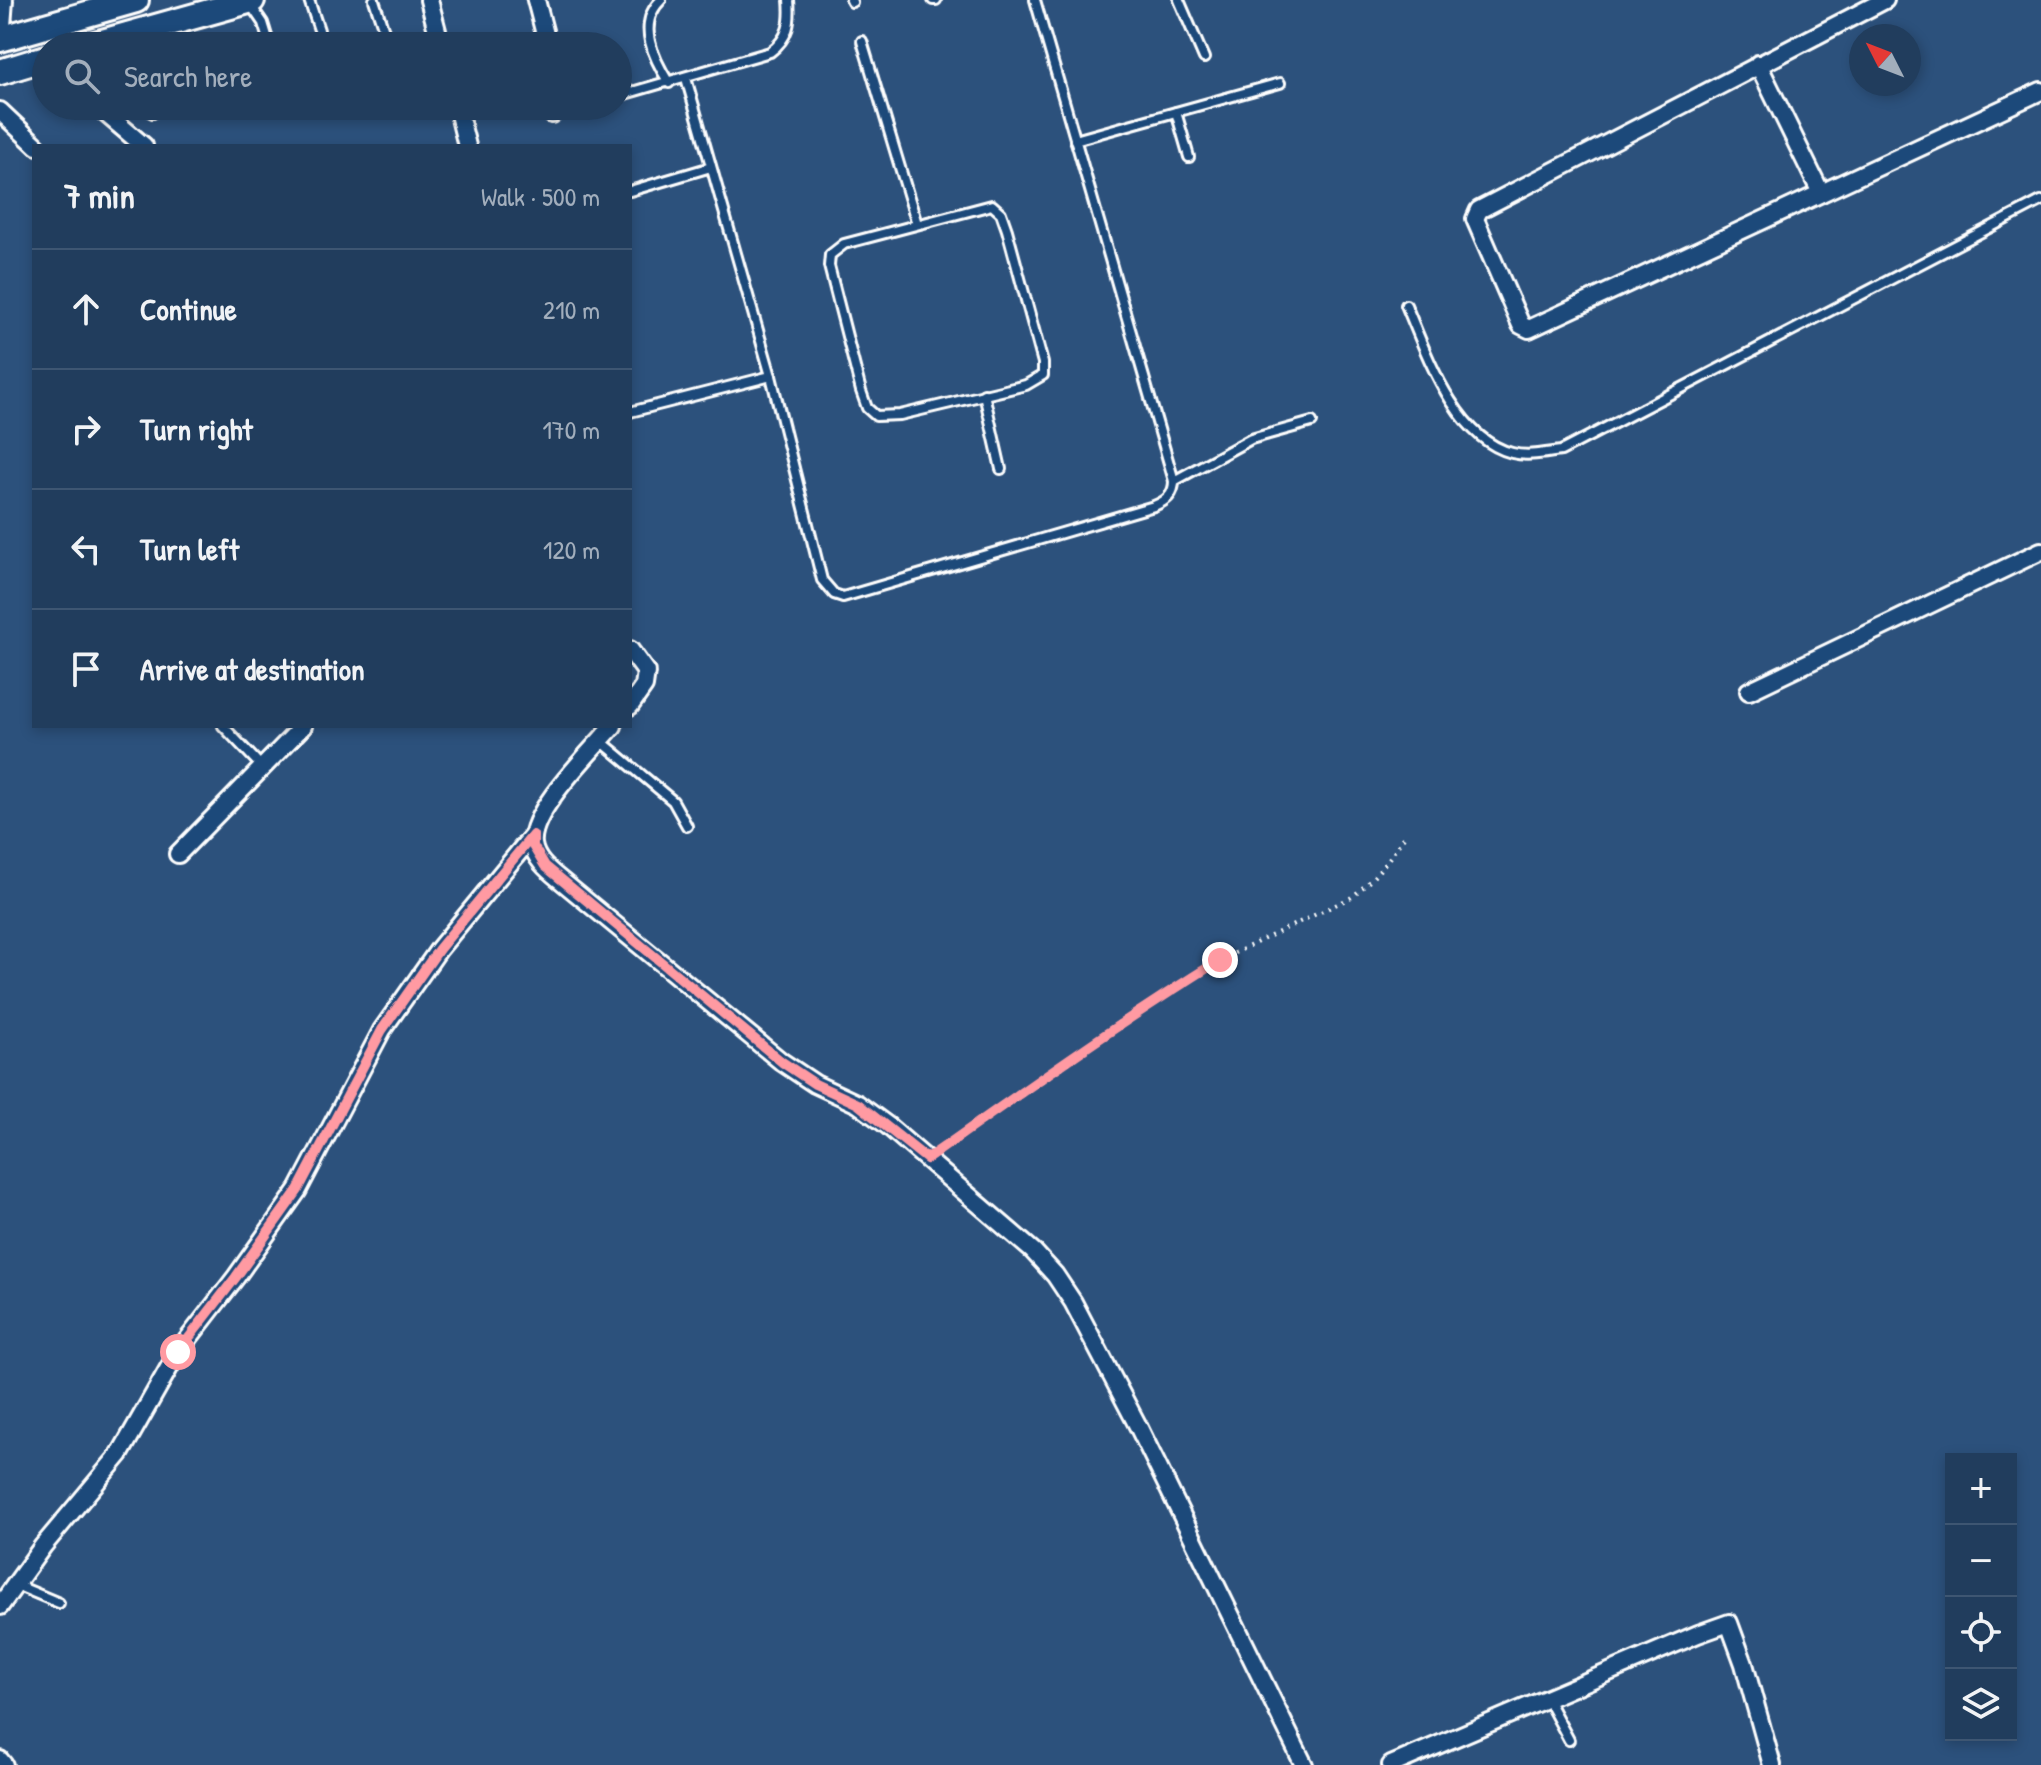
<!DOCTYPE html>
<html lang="en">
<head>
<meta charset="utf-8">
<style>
	:root { --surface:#213d5d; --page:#2d4866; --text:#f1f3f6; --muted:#a2aebc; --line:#3e5672 }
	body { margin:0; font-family:"Patrick Hand",sans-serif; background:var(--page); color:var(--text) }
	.controls { position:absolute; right:24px; bottom:24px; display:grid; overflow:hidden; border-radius:0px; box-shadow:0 4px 12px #0003 }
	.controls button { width:72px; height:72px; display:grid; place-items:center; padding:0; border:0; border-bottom:2px solid var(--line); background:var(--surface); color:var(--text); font:40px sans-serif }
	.compass { position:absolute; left:1849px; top:24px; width:72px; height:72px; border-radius:50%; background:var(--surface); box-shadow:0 4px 12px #0003; rotate:312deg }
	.stop { position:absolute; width:24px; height:24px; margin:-18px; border:6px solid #ff9aa2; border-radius:50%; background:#fff }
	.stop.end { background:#ff9aa2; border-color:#fff; box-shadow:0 2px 8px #0008 }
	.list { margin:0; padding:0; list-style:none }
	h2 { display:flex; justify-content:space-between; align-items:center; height:104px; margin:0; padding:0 32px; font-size:34px }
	h2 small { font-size:26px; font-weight:400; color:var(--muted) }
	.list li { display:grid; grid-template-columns:52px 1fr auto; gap:24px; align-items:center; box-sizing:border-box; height:120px; padding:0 32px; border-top:2px solid var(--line) }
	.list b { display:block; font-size:30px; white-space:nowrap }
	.list em { font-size:26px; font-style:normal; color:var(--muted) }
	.icon { flex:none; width:44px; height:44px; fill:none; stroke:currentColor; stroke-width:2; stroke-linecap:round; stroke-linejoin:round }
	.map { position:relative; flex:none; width:2041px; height:1765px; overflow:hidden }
	.search { position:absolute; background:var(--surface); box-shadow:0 4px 12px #0003; left:32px; top:32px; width:600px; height:88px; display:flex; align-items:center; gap:20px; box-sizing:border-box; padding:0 28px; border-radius:44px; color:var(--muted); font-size:30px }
	.panel { position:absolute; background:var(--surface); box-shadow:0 4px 12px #0003; left:32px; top:144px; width:600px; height:584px; border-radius:0px }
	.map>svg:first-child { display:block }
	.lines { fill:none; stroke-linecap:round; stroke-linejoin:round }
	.lane-casing { stroke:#fff; stroke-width:14 }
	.street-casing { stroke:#fff; stroke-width:22 }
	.secondary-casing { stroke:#fff; stroke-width:30 }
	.path { stroke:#fff; stroke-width:4; stroke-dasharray:2 6; stroke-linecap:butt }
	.lane { stroke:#1f4a7a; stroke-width:8 }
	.street { stroke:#1f4a7a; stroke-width:16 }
	.secondary { stroke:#1f4a7a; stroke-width:24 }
	.route { stroke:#ff9aa2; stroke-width:10 }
</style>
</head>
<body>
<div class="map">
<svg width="2041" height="1765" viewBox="0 0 2041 1765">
	<rect width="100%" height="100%" fill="#2c517c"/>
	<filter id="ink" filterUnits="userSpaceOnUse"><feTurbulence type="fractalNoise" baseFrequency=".0125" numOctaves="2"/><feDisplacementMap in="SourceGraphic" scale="16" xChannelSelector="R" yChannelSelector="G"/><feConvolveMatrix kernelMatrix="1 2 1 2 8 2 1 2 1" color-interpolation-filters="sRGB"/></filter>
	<g filter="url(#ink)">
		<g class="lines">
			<defs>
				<g id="lane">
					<polyline points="309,0 319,30"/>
					<polyline points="374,0 388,43"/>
					<path d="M661,0c-25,24 -7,59 8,83"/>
					<polyline points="851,0 852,2"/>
					<polyline points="933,0 936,0"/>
					<polyline points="1179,0 1204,58"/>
					<polyline points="250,4 263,23 270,46"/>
					<polyline points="862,41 917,224"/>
					<polyline points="323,44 324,46"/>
					<path d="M686,78l85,298 51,204 12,14 9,3 311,-91c12,-5 20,-11 20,-25l-139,-481"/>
					<path d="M618,96l152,-44c19,-14 21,-30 19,-52"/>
					<polyline points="140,106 153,113"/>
					<polyline points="1176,112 1189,157"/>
					<polyline points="1075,140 1280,83"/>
					<polyline points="630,191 711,167"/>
					<polygon points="992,205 1001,213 1007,230 1043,363 1043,375 1026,385 900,415 876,416 867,408 861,391 829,266 830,255 844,244"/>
					<path d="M1406,305c20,47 49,134 106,148 16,4 33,0 49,-2l480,-250"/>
					<polyline points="984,394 1001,469"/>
					<polyline points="630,412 771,376"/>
					<polyline points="1174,481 1251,439 1312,422"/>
					<polyline points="223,726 262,767"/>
					<polyline points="601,741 673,801 687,826"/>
					<polyline points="16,1585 59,1603"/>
					<polyline points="1547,1699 1569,1740"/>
				</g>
				<g id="street">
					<polyline points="429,0 441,46"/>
					<polyline points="536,0 548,46"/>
					<polyline points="1885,0 1479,210 1475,219 1521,325 1529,329 2041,91"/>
					<polyline points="1,39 4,0"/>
					<polyline points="1758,64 1821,193"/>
					<polyline points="97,106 144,146"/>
					<polyline points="457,106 467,146"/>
					<polyline points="552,106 552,114"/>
					<polyline points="0,111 37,146"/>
					<polyline points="630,650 646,672 644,686 630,706"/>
					<polyline points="1749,691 2041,551"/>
					<path d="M613,726c-21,25 -84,85 -80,118 2,15 14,25 25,34l224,184 33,22 43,20 30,22 145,125 22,24 18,27 65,124 166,339"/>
					<polyline points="178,854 303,726"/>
					<polyline points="0,1606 43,1546 120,1454 178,1352 236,1277 298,1190 382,1030 439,949 533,835"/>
					<polyline points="0,1760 4,1765"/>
					<polyline points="1391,1765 1698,1634 1729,1623 1744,1664 1772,1765"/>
				</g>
				<g id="secondary">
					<polyline points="0,39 136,0"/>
					<polyline points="88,46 252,0"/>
					<polyline points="0,72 46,58"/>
				</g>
			</defs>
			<use href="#lane" class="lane-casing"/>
			<use href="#street" class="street-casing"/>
			<use href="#secondary" class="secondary-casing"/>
			<path class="path" d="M942,1149l124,-85 53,-41 101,-63 130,-62c23,-17 38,-37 54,-61"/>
			<use href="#lane" class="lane"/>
			<use href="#street" class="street"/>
			<use href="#secondary" class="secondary"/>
		</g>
	</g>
	<g class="lines" filter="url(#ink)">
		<path class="route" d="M178,1352l58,-75 62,-87 84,-160 57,-81 94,-114v11l12,20 237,196 33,22 43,20 69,55c96,-68 193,-137 293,-199"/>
	</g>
</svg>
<div class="controls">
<button>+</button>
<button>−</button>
<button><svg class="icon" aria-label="locate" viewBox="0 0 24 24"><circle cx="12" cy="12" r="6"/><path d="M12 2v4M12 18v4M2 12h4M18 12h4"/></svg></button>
<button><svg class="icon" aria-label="layers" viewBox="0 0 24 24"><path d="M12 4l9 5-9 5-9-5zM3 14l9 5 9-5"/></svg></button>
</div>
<svg class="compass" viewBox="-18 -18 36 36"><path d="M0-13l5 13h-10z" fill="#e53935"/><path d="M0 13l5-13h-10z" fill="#a2aebc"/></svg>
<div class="stop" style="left:178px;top:1352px"></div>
<div class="stop end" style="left:1220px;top:960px"></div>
<div class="search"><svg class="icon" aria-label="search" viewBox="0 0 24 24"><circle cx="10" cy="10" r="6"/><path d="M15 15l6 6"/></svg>Search here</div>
<section class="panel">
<h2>7 min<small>Walk · 500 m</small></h2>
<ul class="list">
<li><svg class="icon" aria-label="ahead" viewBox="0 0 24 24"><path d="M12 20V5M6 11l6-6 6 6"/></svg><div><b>Continue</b></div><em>210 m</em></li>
<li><svg class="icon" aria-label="right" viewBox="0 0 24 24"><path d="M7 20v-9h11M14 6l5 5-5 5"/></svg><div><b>Turn right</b></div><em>170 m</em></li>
<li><svg class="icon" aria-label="left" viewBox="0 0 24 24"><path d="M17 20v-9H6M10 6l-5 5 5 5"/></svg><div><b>Turn left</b></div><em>120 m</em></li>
<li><svg class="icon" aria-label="arrive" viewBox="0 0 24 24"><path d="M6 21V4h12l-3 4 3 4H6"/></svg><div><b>Arrive at destination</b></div></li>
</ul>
</section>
</div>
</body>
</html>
